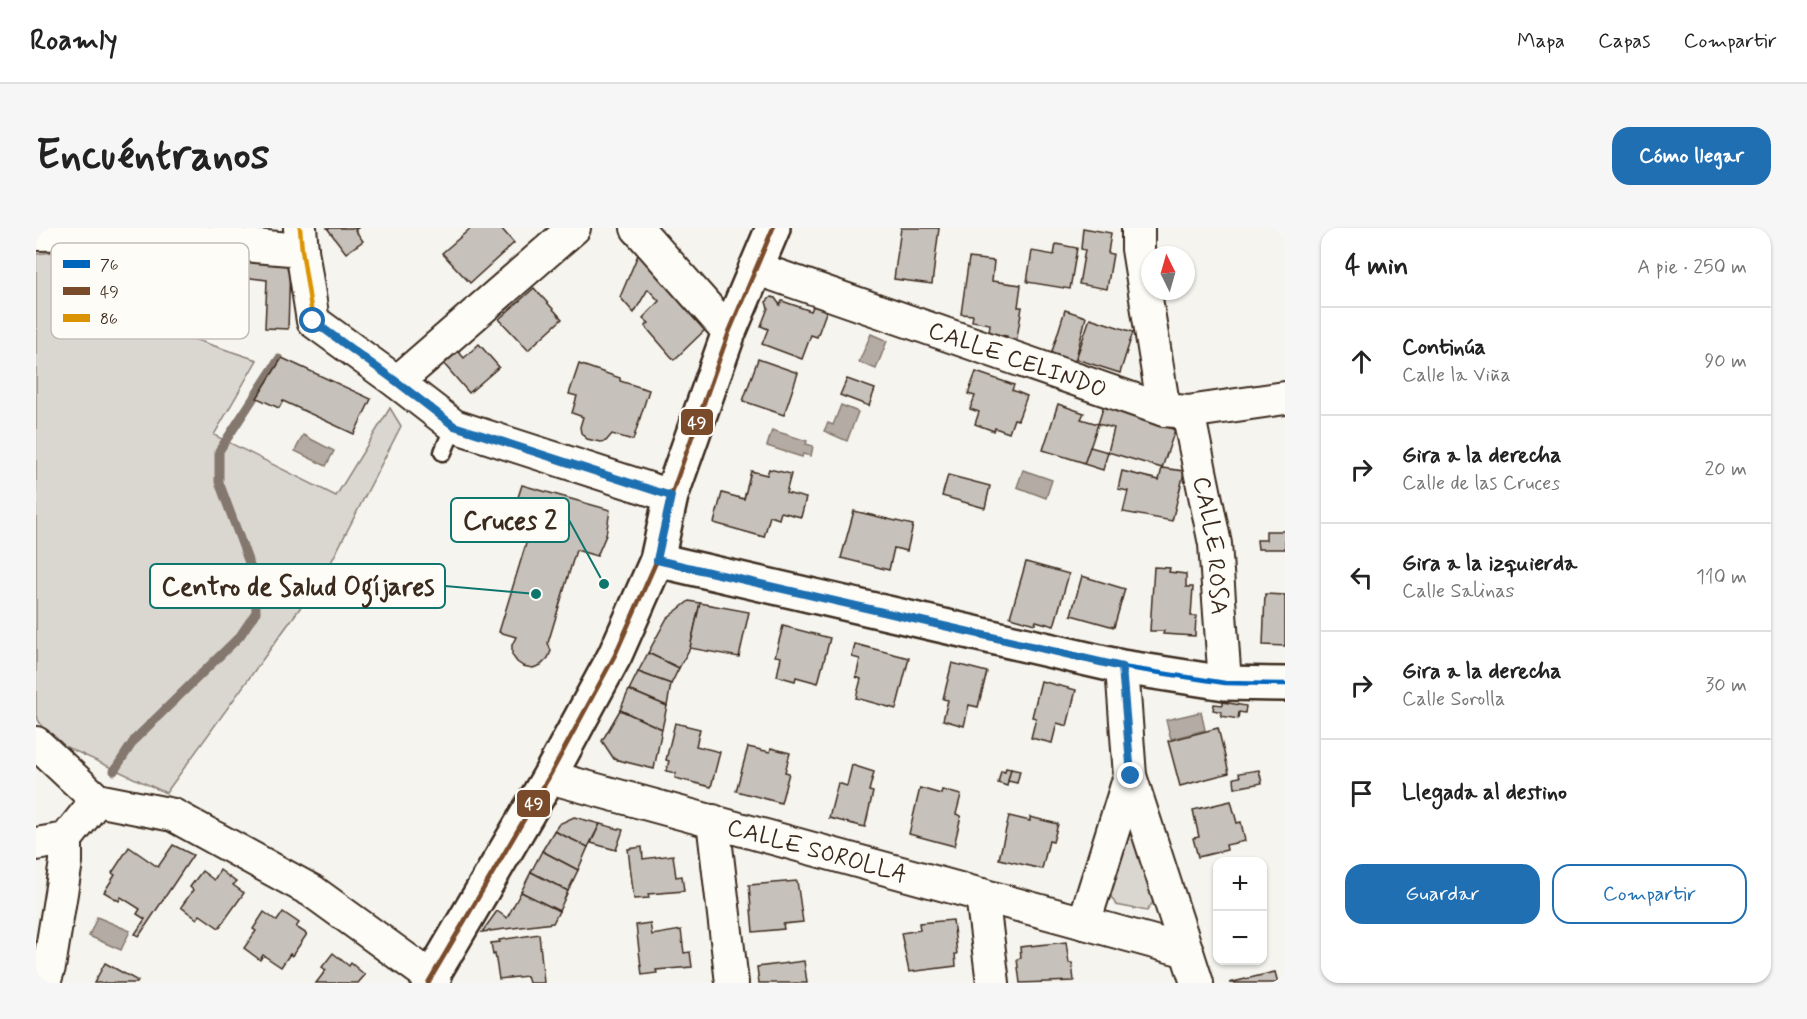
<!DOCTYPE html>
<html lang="es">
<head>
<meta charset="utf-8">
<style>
	:root { --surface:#fff; --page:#f6f6f6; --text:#222; --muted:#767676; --line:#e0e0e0; --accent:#1f6fb2 }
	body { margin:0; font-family:Mynerve,sans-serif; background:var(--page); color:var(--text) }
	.controls { position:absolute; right:18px; bottom:18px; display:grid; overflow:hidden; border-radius:12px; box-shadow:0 2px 4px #0004 }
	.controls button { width:54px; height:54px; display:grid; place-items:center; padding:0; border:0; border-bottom:2px solid var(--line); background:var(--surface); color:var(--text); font:30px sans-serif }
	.compass { position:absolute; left:1105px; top:18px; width:54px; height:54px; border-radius:50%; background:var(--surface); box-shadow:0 2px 4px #0004; rotate:355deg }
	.stop { position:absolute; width:18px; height:18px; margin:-14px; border:4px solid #1f6fb2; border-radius:50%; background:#fff }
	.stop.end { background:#1f6fb2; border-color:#fff; box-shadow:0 2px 6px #0008 }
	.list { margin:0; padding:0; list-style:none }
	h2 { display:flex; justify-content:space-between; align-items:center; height:78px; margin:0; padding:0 24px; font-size:26px }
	h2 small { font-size:20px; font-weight:400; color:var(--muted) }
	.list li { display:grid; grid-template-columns:39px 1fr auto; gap:18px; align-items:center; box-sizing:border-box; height:108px; padding:0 24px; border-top:2px solid var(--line) }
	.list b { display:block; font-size:22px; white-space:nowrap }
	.list p { margin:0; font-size:20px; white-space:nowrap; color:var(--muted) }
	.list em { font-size:20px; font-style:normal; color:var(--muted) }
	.actions { display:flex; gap:12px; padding:18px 24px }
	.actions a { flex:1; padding:14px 0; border:2px solid var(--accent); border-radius:18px; text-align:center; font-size:21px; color:var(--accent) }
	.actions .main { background:var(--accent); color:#fff }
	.icon { flex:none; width:33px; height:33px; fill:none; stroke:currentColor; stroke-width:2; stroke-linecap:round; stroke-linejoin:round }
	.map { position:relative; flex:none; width:1249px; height:755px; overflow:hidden; border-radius:18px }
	header { display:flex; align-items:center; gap:36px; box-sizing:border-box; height:84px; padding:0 30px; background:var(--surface); border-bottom:2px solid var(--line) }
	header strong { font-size:28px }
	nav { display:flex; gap:33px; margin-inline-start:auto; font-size:21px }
	.intro { display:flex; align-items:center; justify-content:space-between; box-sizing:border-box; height:144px; padding:0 36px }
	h1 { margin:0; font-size:42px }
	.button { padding:15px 27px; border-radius:18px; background:var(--accent); color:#fff; font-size:21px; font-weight:700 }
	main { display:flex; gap:36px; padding:0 36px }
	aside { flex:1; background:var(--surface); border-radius:18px; box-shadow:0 2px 4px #0004 }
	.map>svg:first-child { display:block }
	.green { fill:#dad6d0; stroke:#8a8077; stroke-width:1.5 }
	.water { fill:#b4aca4; stroke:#84786e; stroke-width:1.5 }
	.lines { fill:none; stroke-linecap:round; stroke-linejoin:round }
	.stream { stroke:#84786e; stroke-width:9 }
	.building { fill:#c7c1bb; stroke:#3b2a1e; stroke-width:1.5 }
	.lane-casing { stroke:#3b2a1e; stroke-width:21 }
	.street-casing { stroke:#3b2a1e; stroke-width:36 }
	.secondary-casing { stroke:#3b2a1e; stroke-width:38 }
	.lane { stroke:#fdfcf7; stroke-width:16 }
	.street { stroke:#fdfcf7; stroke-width:32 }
	.secondary { stroke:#fdfcf7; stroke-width:33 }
	.bus-1-casing { stroke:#fdfcf7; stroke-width:9 }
	.bus-2-casing { stroke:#fdfcf7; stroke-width:9 }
	.bus-3-casing { stroke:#fdfcf7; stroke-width:9 }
	.bus-1 { stroke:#0065bd; stroke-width:4.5 }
	.bus-2 { stroke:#7a4b2a; stroke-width:4.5 }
	.bus-3 { stroke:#db9304; stroke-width:4.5 }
	.route { stroke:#1f6fb2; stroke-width:8 }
	.labels { text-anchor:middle; stroke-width:6; stroke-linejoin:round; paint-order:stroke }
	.street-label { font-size:24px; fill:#3b2a1e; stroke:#fdfcf7 }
	.key { fill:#fdfcf7; stroke:#c3bdb6; stroke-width:1.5 }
	.key-label { font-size:16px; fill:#3b2a1e }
	.leader { fill:none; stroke:#0f766e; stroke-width:2 }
	.callout-dot { fill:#0f766e; stroke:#fdfcf7; stroke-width:2 }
	.callout { fill:#fdfcf7; stroke:#0f766e; stroke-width:2 }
	.callout-label { font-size:26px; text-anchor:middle; font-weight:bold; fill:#3b2a1e }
	.line-badge { stroke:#fdfcf7; stroke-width:2 }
	.badge-label { font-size:16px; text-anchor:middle; font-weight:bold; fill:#fff }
</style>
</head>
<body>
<header>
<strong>Roamly</strong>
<nav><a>Mapa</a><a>Capas</a><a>Compartir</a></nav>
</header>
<div class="intro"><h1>Encuéntranos</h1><a class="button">Cómo llegar</a></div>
<main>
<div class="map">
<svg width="1249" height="755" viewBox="0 0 1249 755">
	<rect width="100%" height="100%" fill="#f5f4ee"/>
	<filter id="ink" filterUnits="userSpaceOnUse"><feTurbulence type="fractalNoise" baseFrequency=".0167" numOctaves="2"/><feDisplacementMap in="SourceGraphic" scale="12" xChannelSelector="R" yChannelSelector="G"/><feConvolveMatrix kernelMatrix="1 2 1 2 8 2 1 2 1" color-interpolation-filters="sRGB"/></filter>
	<g filter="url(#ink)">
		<g class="green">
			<polygon points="35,22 117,31 127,101 221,132 178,207 300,268 354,180 365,198 290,344 130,565 13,511 0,488 0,26"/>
			<polygon points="1097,601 1116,666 1117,674 1111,683 1080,677 1073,665 1091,602"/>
		</g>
		<g class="water">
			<polygon points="835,106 851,113 840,141 823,134"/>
			<polygon points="805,177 822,184 811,213 788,203 792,195 797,197"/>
			<polygon points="736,202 771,213 770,216 777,218 775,228 767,226 766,229 731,218"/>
			<polygon points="267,207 298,223 290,238 259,223"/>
			<polygon points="987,242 1016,252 1010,270 981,259"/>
			<polygon points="1165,484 1169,502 1135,511 1130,492"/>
			<polygon points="61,689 94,703 85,722 53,708"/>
		</g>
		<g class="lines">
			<polyline class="stream" points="78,543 99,511 204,408 220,384 219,351 183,254 183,223 243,131"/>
		</g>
		<g class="building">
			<polygon points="291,0 322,0 319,2 327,13 310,25"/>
			<polygon points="435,0 465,0 478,15 434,55 406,25"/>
			<polygon points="865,0 903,0 896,56 858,51"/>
			<polygon points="1047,0 1075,5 1072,25 1077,26 1071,61 1043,56 1049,22 1045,21"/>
			<polygon points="1020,16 1041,20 1034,61 991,54 996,23 1018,27"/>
			<polygon points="604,22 671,100 638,132 609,98 613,95 607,90 623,73 612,61 598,85 584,69"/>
			<polygon points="177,26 254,36 252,101 229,100 231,52 174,45"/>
			<polygon points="933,30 958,33 956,53 985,57 982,79 986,79 980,116 970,112 971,108 953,105 954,96 936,93 937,87 925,86"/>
			<polygon points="498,60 526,91 492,122 463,91"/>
			<polygon points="735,69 739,70 744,77 746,73 775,83 779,74 792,79 781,109 775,107 766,131 726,116 732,101 725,98 732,80 730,74"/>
			<polygon points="1029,82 1050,89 1038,138 1014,130"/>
			<polygon points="1054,90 1097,104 1084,145 1040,131"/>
			<polygon points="443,116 463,139 433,165 408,136 422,123 428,130"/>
			<polygon points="246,130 335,171 318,206 247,173 243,180 221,170"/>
			<polygon points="722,131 762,145 748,187 707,173"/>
			<polygon points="543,136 584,150 584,153 613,162 597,212 576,206 570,213 564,214 551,211 545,205 544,199 547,189 536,185 541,168 533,166"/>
			<polygon points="940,144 978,157 976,162 991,168 982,192 978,191 973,205 959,200 958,203 939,196 943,184 934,181 939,168 932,166"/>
			<polygon points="811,151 839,161 833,178 804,167"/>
			<polygon points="1069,174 1139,202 1126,240 1072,224 1078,200 1062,196"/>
			<polygon points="1022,176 1048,185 1045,191 1062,196 1049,235 1007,222"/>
			<polygon points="1054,219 1072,224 1067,242 1048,236"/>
			<polygon points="1126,240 1148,243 1148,245 1136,293 1087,284 1092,263 1082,261 1086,243 1123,252"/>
			<polygon points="733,241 755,246 750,265 770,270 765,289 745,284 743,291 734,288 728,309 678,295 686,265 708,271 715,243 731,247"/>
			<polygon points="912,247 954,258 949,280 906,268"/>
			<polygon points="486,257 574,282 570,307 561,328 540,322 512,415 515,423 512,430 505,437 497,440 487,438 481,434 476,427 476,417 480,409 463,404 492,309 471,303"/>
			<polygon points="818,283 877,297 871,323 858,320 853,342 805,330"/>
			<polygon points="1230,303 1249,303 1249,321 1222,321 1221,312 1230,312"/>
			<polygon points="990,334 1033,346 1018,398 1000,393 999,396 974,389"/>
			<polygon points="1118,339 1134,340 1133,344 1150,346 1150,359 1157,359 1155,388 1160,388 1159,408 1127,406 1128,403 1114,403"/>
			<polygon points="1046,348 1089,361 1078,399 1035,387"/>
			<polygon points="1229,366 1249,367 1249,418 1227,417"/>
			<polygon points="653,373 664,375 654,420 643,440 612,425 631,390"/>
			<polygon points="664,375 713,384 703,429 654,420"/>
			<polygon points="747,398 794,410 782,455 760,449 759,453 741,448 745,429 739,428"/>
			<polygon points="819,416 873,430 860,481 820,470 825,451 820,449 824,431 816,429"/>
			<polygon points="612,425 643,440 635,456 602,444"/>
			<polygon points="916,435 951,444 942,479 933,477 928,498 907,492 912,472 907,471"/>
			<polygon points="602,444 635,456 631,478 593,462"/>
			<polygon points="1005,453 1040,462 1031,498 1021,495 1016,515 995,510 1000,490 996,489"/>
			<polygon points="593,462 631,478 626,501 584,482"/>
			<polygon points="1187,474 1210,478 1209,485 1203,484 1202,491 1185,488 1186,484 1177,482 1178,476 1187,477"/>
			<polygon points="584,482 626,501 618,541 578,531 566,513"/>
			<polygon points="639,495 664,501 660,518 684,524 675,559 639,550 640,545 630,543 633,533 630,532"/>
			<polygon points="1182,500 1193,545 1144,558 1132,513"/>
			<polygon points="712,519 734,524 735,520 754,525 749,544 753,545 745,575 700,563"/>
			<polygon points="816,537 838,544 833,563 837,564 829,599 793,590 802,555 811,558"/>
			<polygon points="970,540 975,541 971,558 962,555 965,543 969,544"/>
			<polygon points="975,541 984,543 981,555 972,553"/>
			<polygon points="1223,542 1226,555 1199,560 1198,550 1204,549 1203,545"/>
			<polygon points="884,560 905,566 906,562 925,567 920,586 925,588 918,618 873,606"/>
			<polygon points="1195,573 1201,595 1205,594 1209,613 1190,617 1191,622 1162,629 1157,610 1163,609 1157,582"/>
			<polygon points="973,588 994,593 994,589 1022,596 1017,614 1013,613 1006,641 963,631"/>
			<polygon points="538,589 564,596 552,619 518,603 523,596"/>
			<polygon points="564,596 587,602 580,622 555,615"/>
			<polygon points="518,603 552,619 542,642 506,623"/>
			<polygon points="137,617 157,627 103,708 99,706 109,691 101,686 104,681 85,669 83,673 68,664 79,647 76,645 93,619 122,639"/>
			<polygon points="606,619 607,631 637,627 640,649 646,648 648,663 612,666 613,670 598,671 592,621"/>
			<polygon points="506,623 542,642 532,663 495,644"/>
			<polygon points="184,642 200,654 197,657 208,665 183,700 164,687 161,691 145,679 157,662 154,659 166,643 178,652"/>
			<polygon points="495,644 532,663 523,683 485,664"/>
			<polygon points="761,653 767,694 747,696 748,701 717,704 713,657"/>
			<polygon points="485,664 523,683 517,695 446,704 461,683 471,690"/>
			<polygon points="228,684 241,693 247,684 263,695 260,699 271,706 256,728 254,726 245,739 227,727 224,732 208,720 220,703 217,701"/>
			<polygon points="917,692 921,726 919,726 920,738 873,744 865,705 884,702 883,695"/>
			<polygon points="614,695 616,707 645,702 648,725 654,724 656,739 620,742 621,745 606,747 600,697"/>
			<polygon points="503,706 508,755 493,755 491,748 463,751 459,726 457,727 455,715 464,714 463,712"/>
			<polygon points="1030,714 1033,735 1036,735 1038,753 984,755 981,731 985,730 984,719"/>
			<polygon points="297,725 313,738 315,735 329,747 322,755 280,755 290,742 286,739"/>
			<polygon points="768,733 771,755 723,755 721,739"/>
			<polygon points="69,735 102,753 101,755 58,755"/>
			<polygon points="1239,744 1242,755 1193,755 1222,748"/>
		</g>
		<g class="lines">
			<defs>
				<polyline id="lane" points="407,224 418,198"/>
				<g id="street">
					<polyline points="264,0 266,22 277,93 361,154 418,198 635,268"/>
					<polyline points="601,0 693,104"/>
					<polyline points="1102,0 1102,21 1128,182"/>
					<polyline points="0,6 63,5 266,22"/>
					<path id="s1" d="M719,40l409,142 24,2 97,-14"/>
					<polyline points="361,154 538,0"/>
					<path id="s2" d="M1152,184l27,132 10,139"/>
					<polyline points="1086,439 1094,548 1161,755"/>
					<polyline points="0,515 61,572 137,587 276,663 396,750 399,755"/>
					<path id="s3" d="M513,549l638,174"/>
					<polyline points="677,593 696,755"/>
					<polyline points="0,616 30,611 61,572"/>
					<polyline points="946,667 957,755"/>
					<polyline points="1048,695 1094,548"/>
					<polyline points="8,755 13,739 30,634 30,611"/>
				</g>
				<g id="secondary">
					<polyline points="621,332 1086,439 1189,455 1249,456"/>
					<polyline points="392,755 513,549 579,427 621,332 635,268 693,104 737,0"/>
				</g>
			</defs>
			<use href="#lane" class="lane-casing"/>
			<use href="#street" class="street-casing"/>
			<use href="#secondary" class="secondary-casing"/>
			<use href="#lane" class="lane"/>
			<use href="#street" class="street"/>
			<use href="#secondary" class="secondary"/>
			<defs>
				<polyline id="bus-1" points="621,332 1086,439 1189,455 1249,456"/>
				<polyline id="bus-2" points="392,755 513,549 579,427 621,332 635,268 693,104 737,0"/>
				<polyline id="bus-3" points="264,0 266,22 277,93 361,154 418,198 635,268"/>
			</defs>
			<use href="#bus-1" class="bus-1-casing"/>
			<use href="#bus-2" class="bus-2-casing"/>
			<use href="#bus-3" class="bus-3-casing"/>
			<use href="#bus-1" class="bus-1"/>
			<use href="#bus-2" class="bus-2"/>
			<use href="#bus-3" class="bus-3"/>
		</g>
	</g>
	<g class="lines" filter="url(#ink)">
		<polyline class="route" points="277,93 361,154 418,198 635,268 621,332 1086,439 1095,548"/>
	</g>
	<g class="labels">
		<g class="street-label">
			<text dy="8" stroke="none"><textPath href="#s1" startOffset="278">CALLE CELINDO</textPath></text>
			<text dy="8" stroke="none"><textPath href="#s2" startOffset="136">CALLE ROSA</textPath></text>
			<text dy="8" stroke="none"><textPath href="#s3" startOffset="278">CALLE SOROLLA</textPath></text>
		</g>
	</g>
	<rect x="15" y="15" width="198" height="96" rx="9" class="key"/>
	<rect x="27" y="32" width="27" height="8" fill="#0065bd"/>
	<rect x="27" y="59" width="27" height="8" fill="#7a4b2a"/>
	<rect x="27" y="86" width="27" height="8" fill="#db9304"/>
	<g class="key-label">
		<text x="64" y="42">76</text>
		<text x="64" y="69">49</text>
		<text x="64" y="96">86</text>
	</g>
	<path class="leader" d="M568 356L533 292M500 366L409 358"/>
	<g class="callout-dot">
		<circle cx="568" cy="356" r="6"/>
		<circle cx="500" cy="366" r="6"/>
	</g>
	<g class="callout">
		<rect x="415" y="270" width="118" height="44" rx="6"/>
		<rect x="114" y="336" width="295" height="44" rx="6"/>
	</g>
	<g class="callout-label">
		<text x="474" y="301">Cruces 2</text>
		<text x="262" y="367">Centro de Salud Ogíjares</text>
	</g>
	<g class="line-badge">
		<rect x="644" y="180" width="34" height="28" rx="6" fill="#7a4b2a"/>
		<rect x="480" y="561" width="35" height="29" rx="6" fill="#7a4b2a"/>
	</g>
	<g class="badge-label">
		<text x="661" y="200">49</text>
		<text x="498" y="581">49</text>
	</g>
</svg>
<div class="controls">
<button>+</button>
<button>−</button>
</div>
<svg class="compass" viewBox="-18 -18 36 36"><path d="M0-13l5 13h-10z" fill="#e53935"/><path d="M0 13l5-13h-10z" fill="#767676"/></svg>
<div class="stop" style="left:277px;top:93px"></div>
<div class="stop end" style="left:1095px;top:548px"></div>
</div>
<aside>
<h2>4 min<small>A pie · 250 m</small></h2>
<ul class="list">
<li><svg class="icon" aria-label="ahead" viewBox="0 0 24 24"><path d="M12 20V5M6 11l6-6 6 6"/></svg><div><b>Continúa</b><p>Calle la Viña</p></div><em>90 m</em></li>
<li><svg class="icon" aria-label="right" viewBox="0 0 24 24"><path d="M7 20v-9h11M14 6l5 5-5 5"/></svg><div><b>Gira a la derecha</b><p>Calle de las Cruces</p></div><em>20 m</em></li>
<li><svg class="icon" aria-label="left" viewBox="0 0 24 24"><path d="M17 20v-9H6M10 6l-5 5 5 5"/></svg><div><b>Gira a la izquierda</b><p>Calle Salinas</p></div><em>110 m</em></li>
<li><svg class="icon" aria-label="right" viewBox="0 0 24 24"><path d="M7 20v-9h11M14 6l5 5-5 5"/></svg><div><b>Gira a la derecha</b><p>Calle Sorolla</p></div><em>30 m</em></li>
<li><svg class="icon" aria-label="arrive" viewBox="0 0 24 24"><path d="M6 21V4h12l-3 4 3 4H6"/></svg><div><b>Llegada al destino</b></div></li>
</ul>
<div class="actions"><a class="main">Guardar</a><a>Compartir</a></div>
</aside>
</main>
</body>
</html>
